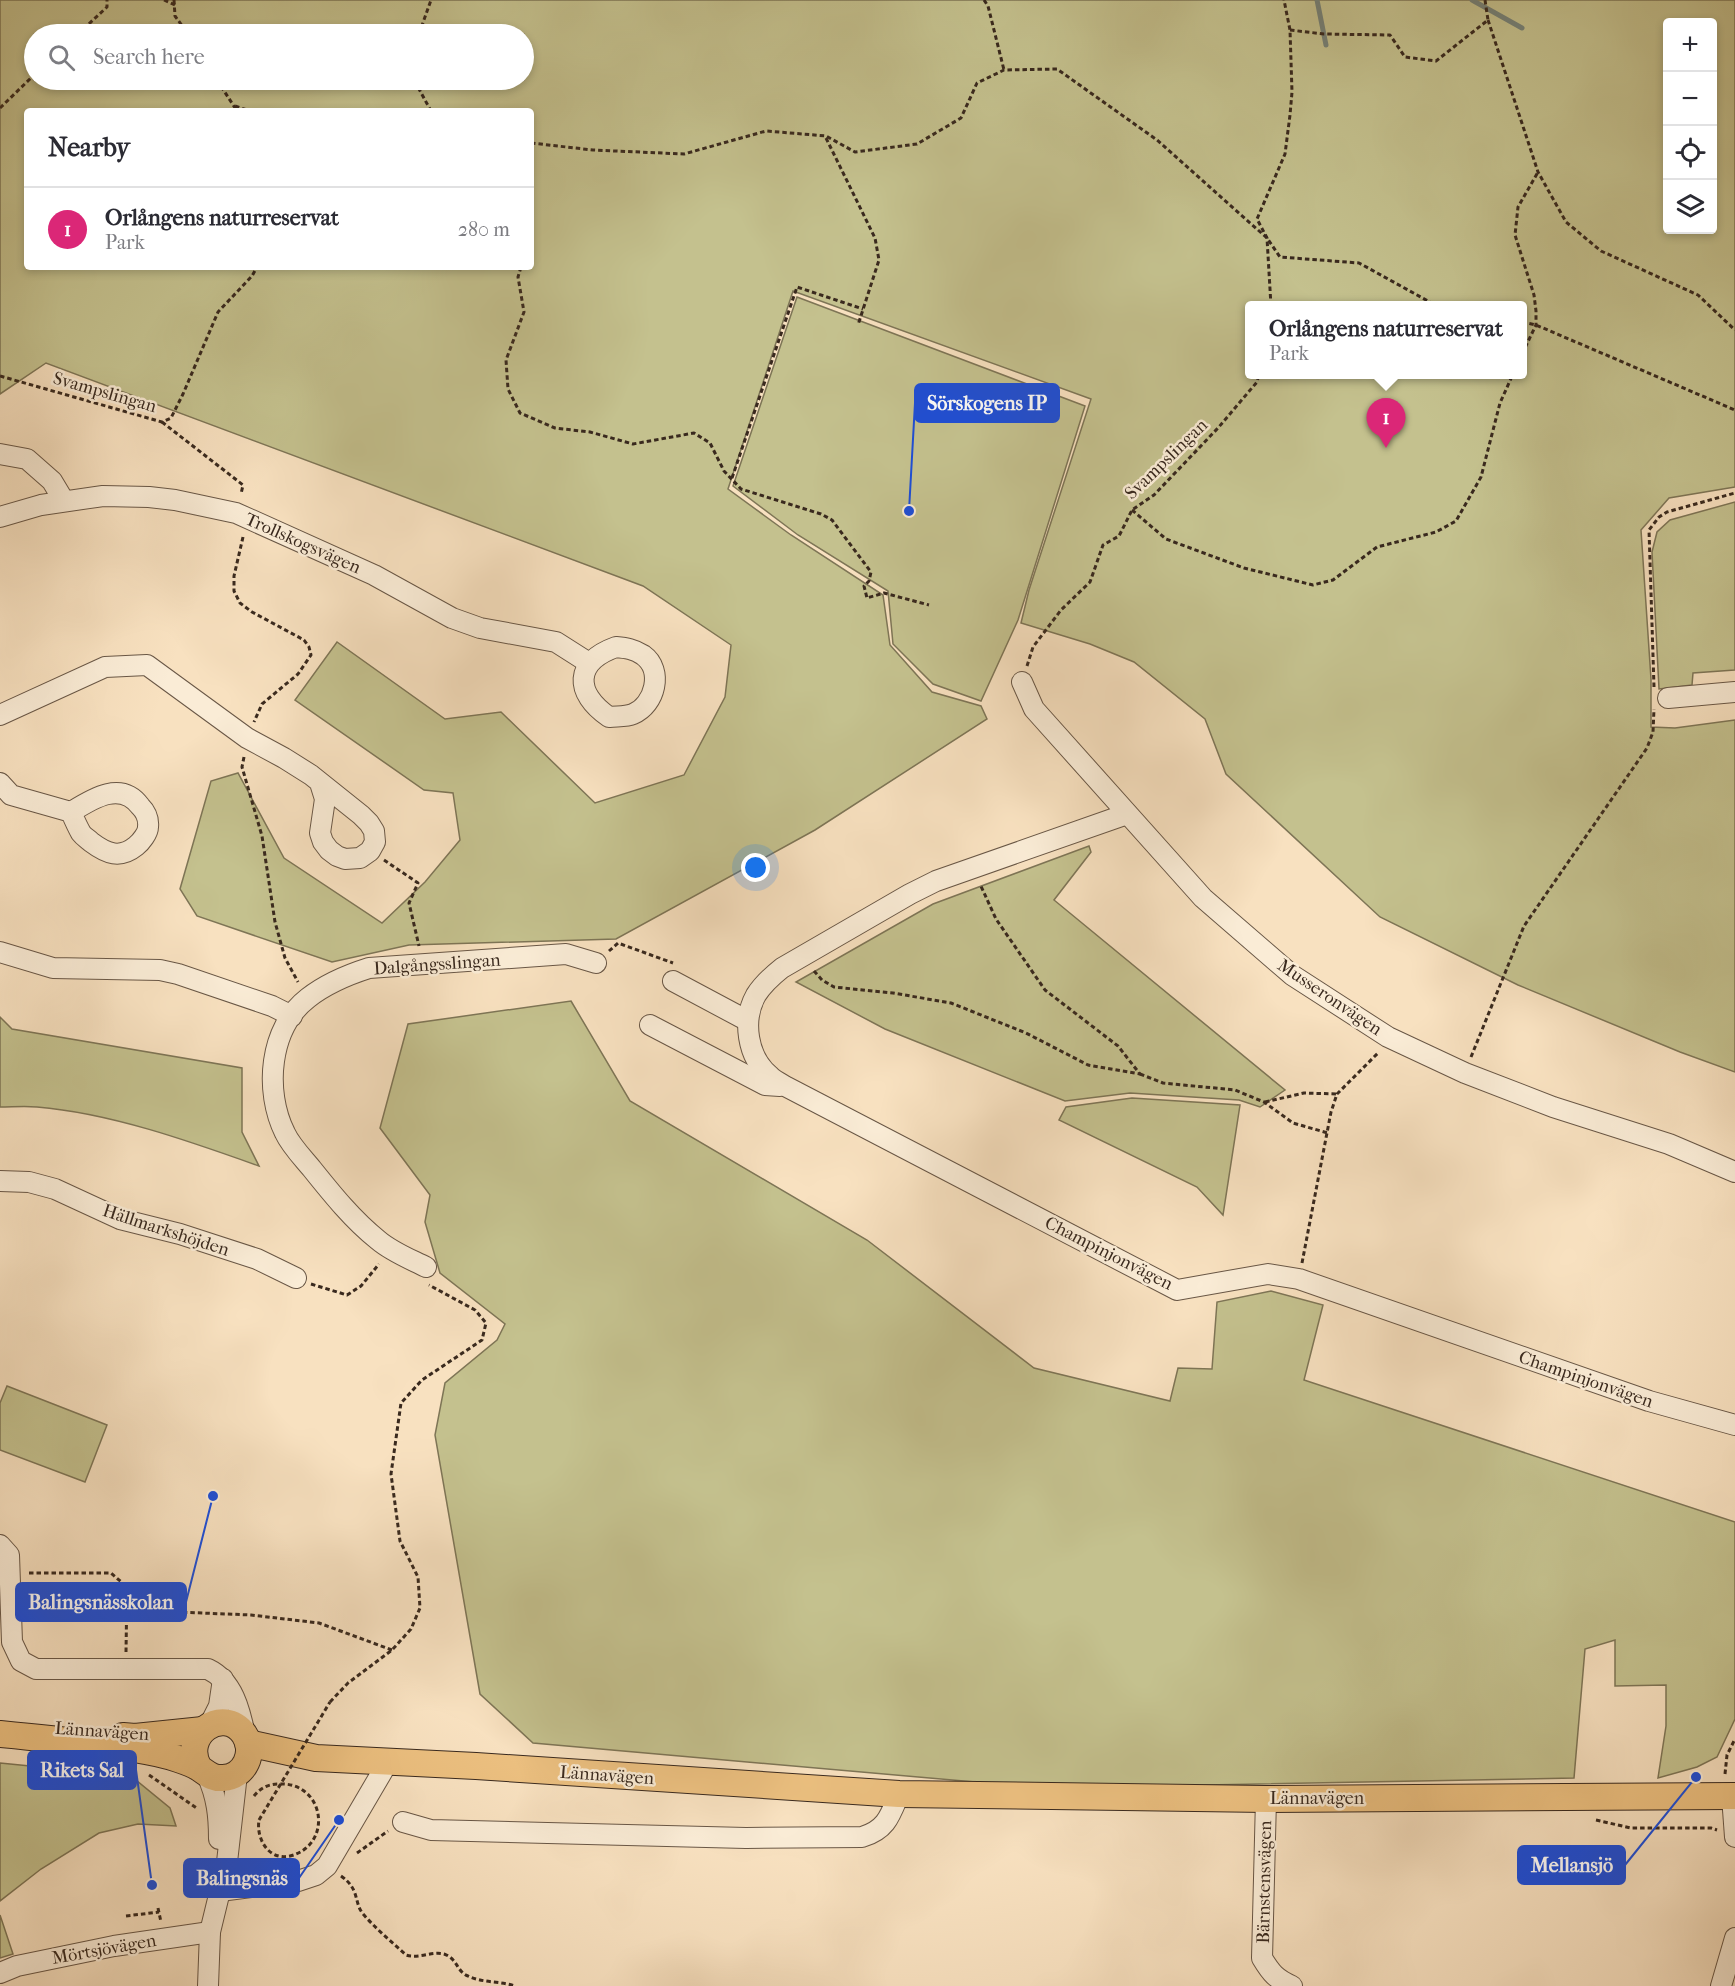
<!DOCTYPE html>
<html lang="en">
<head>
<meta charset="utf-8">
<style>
	:root { --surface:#fff; --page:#f7f7f7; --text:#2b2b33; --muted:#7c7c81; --line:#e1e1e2; --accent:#db2777 }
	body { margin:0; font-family:"IM FELL French Canon",serif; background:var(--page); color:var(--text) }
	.controls { position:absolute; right:18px; top:18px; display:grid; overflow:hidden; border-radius:6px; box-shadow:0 3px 9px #0003 }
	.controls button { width:54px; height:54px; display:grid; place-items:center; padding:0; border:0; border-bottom:2px solid var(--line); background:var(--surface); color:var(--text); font:30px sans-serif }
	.you { position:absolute; left:756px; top:868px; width:21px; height:21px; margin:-15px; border:4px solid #fff; border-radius:50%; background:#1a73e8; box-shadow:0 0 0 9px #1a73e833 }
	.badge { display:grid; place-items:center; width:39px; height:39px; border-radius:50%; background:var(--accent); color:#fff; font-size:20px; font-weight:700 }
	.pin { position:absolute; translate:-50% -50px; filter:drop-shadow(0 2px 3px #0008) }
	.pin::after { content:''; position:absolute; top:32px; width:21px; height:18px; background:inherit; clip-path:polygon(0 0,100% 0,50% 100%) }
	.popup { position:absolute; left:1245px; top:301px; width:282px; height:78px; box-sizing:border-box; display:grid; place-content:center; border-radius:6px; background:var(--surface); filter:drop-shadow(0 2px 4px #0005); font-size:20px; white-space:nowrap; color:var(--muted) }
	.popup b { font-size:22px; color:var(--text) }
	.popup::after { content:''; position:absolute; left:50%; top:100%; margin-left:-12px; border:12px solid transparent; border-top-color:var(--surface) }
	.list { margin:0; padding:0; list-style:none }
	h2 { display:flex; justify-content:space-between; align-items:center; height:78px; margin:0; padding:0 24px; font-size:26px }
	h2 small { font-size:20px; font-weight:400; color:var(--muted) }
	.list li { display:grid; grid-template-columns:39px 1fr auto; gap:18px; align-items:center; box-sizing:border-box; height:84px; padding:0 24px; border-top:2px solid var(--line) }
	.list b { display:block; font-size:22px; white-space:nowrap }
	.list p { margin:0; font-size:20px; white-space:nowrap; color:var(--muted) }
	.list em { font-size:20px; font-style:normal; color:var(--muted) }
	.icon { flex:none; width:33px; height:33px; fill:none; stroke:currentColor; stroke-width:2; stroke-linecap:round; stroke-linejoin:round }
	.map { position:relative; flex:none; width:1735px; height:1986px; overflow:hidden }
	.search { position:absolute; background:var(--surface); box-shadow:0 3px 9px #0003; left:24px; top:24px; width:510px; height:66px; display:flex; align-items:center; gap:15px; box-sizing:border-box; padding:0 21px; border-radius:33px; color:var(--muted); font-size:22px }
	.panel { position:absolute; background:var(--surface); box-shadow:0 3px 9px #0003; left:24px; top:108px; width:510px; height:162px; border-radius:6px }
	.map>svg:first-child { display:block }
	.green { fill:#c4c18e; stroke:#7e7556; stroke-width:1.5; fill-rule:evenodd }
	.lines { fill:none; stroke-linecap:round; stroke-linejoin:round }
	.stream { stroke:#758279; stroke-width:5 }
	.minor-casing { stroke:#695746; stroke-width:22 }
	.major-casing { stroke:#39291e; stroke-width:28 }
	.path { stroke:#39291e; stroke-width:3; stroke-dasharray:4.5 3; stroke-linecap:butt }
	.minor { stroke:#faecd6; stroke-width:20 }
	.major { stroke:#ecc080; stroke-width:26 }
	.path-bridge { stroke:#39291e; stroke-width:3; stroke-dasharray:4.5 3; stroke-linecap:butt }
	.labels { text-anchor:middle; stroke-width:5; stroke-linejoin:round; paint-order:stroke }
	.street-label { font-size:18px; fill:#39291e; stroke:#faecd6 }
	.leader { fill:none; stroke:#1d4ed8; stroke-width:2 }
	.callout-dot { fill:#1d4ed8; stroke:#faecd6; stroke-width:2 }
	.callout { fill:#1d4ed8; stroke:#1d4ed8; stroke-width:2 }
	.callout-label { font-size:20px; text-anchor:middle; font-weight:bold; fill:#fff }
</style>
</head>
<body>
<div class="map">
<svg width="1735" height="1986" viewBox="0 0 1735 1986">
	<rect width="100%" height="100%" fill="#f8e1c0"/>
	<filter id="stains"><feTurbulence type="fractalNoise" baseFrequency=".00333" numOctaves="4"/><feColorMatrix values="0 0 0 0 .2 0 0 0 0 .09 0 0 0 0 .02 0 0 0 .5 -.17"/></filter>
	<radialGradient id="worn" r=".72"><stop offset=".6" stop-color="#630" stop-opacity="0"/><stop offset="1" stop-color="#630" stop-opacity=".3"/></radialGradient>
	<g class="green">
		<path d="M0,0h1735v487l-66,11 -28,32 10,149v48l24,1 60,-8v352l-55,-20 -162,-67 -138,-68 -154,-143 -21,-55 -71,-57 -44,-18 -69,-21 8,-33 62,-191 -298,-108 -65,198 63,46 92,60 7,50 42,47 49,14 6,13 -172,111 -199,109 -207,6 -77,17 -135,-46 -17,-27 31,-108 27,-8 46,85 98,65 43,-41 35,-42 -7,-47 -29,-3 -129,-90 42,-58 108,77 56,-7 94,91 89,-28 41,-78 6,-52 -88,-59 -597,-223 -46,31zM1668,22h44v208h-44zM34,34h490v46h-490zM27,111h504v156h-504zM1250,306h272v68h-272z"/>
		<polygon points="797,297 1085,406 1018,620 981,701 933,684 893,644 888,591 798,535 733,486"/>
		<polygon points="1735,502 1735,670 1693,673 1692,685 1659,689 1652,552 1657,532 1670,520"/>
		<polygon points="1089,846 1091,852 1054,900 1285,1090 1260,1107 1239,1100 1130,1093 1065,1101 885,1029 796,982 933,904"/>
		<polygon points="571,1001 630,1101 867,1240 1034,1368 1170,1401 1178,1368 1212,1369 1217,1302 1271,1291 1323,1305 1304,1380 1735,1522 1735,1719 1717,1757 1697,1767 1658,1778 1666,1726 1666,1685 1615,1686 1615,1640 1585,1649 1574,1778 1043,1788 533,1743 480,1694 435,1435 445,1383 497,1340 505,1324 440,1273 425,1222 430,1195 380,1128 408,1024"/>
		<path d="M0,1017l12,12 230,39v64l17,34c-70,-25 -149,-53 -222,-59 -12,-1 -25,0 -37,0z"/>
		<polygon points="1132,1098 1240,1105 1223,1215 1197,1187 1059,1120 1066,1107"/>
		<polygon points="7,1386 107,1425 85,1482 0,1450 0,1403"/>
		<polygon points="0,1763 131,1776 170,1808 176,1826 138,1824 99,1833 41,1869 0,1901"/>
		<polygon points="0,1915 13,1954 0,1958"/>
	</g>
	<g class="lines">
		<g class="stream">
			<polyline points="1317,0 1326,45"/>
			<polyline points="1472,0 1522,28"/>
		</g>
		<defs>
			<g id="minor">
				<polyline points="0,454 27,459 52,481 64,501"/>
				<polyline points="0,517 41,505 103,496 149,497 175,500 236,513 374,575 452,618 480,628 556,642 589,663"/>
				<path d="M616,647c10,1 18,2 27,8 21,15 12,50 -10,59 -7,3 -16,2 -24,3 -35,-24 -35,-55 7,-70z"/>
				<polyline points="1022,682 1034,709 1203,898 1292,975 1388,1037 1465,1073 1553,1107 1669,1144 1735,1172"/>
				<polyline points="1668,698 1735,692"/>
				<polyline points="0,715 105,667 147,665 247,738 284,758 311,775 361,815 369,823 374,831 375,842 370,851 360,858 345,859 337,856 329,850 323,842 320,833 325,799 320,783"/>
				<path d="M0,783l11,12 60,17c3,7 6,14 10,21 3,4 7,6 10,9 16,12 29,17 45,4 5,-4 12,-13 12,-19 1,-9 -2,-15 -8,-21 -19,-26 -48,-7 -69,6"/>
				<path d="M1127,814l-191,67 -26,13 -128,74c-10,8 -19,16 -26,27 -14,25 -9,62 14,81 4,4 10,7 15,10l392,204 91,-16 31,5 350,122 86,24"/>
				<polyline points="0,952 53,968 160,970 178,974 272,1006 292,1016"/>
				<polyline points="673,981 748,1021"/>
				<polyline points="650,1025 765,1085 780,1086"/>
				<polyline points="0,1181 29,1182 55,1189 120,1219 180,1234 257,1259 296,1278"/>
				<path d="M426,1267c-16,-8 -34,-15 -48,-27 -25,-20 -46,-46 -66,-71 -9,-11 -21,-23 -27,-36 -21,-42 -16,-105 23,-135 19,-15 39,-23 61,-30l197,-14 30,9"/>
				<path d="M0,1545l9,10 3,87 9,19 15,8h172c25,12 32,41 37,66"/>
				<polyline points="209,1726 219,1706 223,1679"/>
				<path d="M207,1775c10,22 12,41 12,64"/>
				<polyline points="1732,1796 1735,1837"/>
				<path d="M1266,1799l-4,159c9,15 14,21 30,28"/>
				<path d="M403,1822l28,8 315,8 116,-1c24,-7 28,-21 37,-43"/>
				<polyline points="220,1891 298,1881 316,1875 327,1866 388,1762"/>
				<polyline points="0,1973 17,1966 114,1946 210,1932"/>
				<polyline points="208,1986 210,1932 227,1862 237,1774"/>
				<polyline points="1721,1986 1735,1938"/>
			</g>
			<g id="major">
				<path d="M0,1734c31,3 61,6 92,10 29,3 58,6 86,15 6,2 15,5 21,9 8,5 13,11 24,10 22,-1 33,-26 21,-44 -21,-29 -64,1 -45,34"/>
				<polyline points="123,1736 135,1737 203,1730"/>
				<polyline points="248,1743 316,1758 476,1766 899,1794 1266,1799 1735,1796"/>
			</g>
		</defs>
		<use href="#minor" class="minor-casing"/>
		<use href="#major" class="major-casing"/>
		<g class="path">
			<polyline points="164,0 175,5"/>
			<polyline points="174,0 175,16 188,34"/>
			<polyline points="984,0 988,6 1004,70"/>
			<polyline points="1488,20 1538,172 1566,222 1601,251 1698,295 1735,330"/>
			<polyline points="1290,30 1324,34 1390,35 1405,57 1436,61 1488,20 1485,0"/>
			<polyline points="78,34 107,7 107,0"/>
			<polyline points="419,34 431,0"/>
			<polyline points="217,80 237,111"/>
			<polyline points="419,80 419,89 431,111"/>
			<polyline points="235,106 250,111"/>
			<polyline points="0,108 34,75"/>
			<polyline points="826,138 875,238 879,260 858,325"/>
			<polyline points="531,143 593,150 684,154 766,131 826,136 855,152 917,144 961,118 977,83 1004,70 1057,69 1157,140 1267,238 1280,257 1359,263 1437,306"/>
			<polyline points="521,267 518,277 524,312 506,360 508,389 520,413 555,428 590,432 633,444 694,433 710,443 724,471 741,489 821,514 832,520 871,572 869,581 864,586 867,598 884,593 929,605"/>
			<polyline points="1271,306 1267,238 1257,219 1285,154 1290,115 1292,92 1290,30 1284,0"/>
			<polyline points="1522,322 1536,325 1735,410"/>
			<polyline points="1522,354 1536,325 1536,311 1534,295 1515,235 1518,207 1538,172"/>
			<polyline points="0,376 162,422 171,418 183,394 218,312 252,276 257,267"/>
			<polyline points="162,422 243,485 241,494"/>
			<polyline points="732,478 797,287 863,309"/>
			<polyline points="1132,510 1166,539 1244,568 1313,585 1333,580 1377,547 1436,532 1456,521 1481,477 1500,403 1513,374"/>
			<polyline points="243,537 234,576 234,591 240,603 252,612 304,640 309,647 311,655 298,674 262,704 254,722"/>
			<polyline points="1027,666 1033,647 1061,610 1090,582 1103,545 1119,536 1132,510 1154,495 1218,428 1257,382 1259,374"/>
			<polyline points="1654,687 1649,530 1659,517 1667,512 1735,493"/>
			<polyline points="244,757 242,767 262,836 275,922 285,958 298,982"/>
			<polyline points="384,860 418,883 409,903 419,946"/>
			<polyline points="609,951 618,943 673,963"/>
			<polyline points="814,971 822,980 834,987 893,993 951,1003 1026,1033 1088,1065 1140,1074 1118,1046 1045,990 996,919 980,884"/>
			<polyline points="1471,1057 1524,926 1647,748 1653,732 1654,709"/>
			<polyline points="1140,1074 1163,1083 1235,1090 1264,1102 1293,1123 1328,1133"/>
			<polyline points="1265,1102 1304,1093 1337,1094"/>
			<polyline points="1302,1263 1331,1112 1337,1094 1378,1053"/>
			<polyline points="311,1284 347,1295 361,1286 379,1264"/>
			<polyline points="29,1573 111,1573 127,1587 177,1612 251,1615 319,1623 392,1650"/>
			<polyline points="126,1652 127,1587"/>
			<polyline points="330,1702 348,1683 392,1650 411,1629 420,1608 418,1577 400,1541 391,1474 401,1403 422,1380 482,1340 486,1323 475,1310 429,1285"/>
			<polyline points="1725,1774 1727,1755 1735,1739"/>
			<polyline points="149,1775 198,1809"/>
			<path d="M254,1796c6,-8 15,-12 24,-12 47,-3 56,61 12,72 -22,5 -34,-18 -31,-36"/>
			<polyline points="1596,1820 1631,1828 1711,1828 1717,1830"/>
			<polyline points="357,1853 388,1831"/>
			<path d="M341,1876c20,14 12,27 23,39 13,15 28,27 42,40 13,4 26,-4 38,-1 14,5 12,17 24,22 14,7 33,5 47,10"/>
			<polyline points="158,1908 161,1922"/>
			<polyline points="126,1916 159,1912"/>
		</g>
		<use href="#minor" class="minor"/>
		<use href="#major" class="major"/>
		<polyline class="path-bridge" points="259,1820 330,1702"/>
	</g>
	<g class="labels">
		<g class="street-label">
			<text transform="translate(105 392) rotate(16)" y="6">Svampslingan</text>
			<text transform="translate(1166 459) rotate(-44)" y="6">Svampslingan</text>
			<text transform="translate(303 543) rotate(24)" y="6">Trollskogsvägen</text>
			<text transform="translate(437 964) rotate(-4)" y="6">Dalgångsslingan</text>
			<text transform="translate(1330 997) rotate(34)" y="6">Musseronvägen</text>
			<text transform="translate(166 1230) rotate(18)" y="6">Hällmarkshöjden</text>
			<text transform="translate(1109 1253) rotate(27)" y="6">Champinjonvägen</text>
			<text transform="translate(1586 1379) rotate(19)" y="6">Champinjonvägen</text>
			<text transform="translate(102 1731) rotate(4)" y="6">Lännavägen</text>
			<text transform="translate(607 1775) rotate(4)" y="6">Lännavägen</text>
			<text x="1317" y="1804">Lännavägen</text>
			<text transform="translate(1264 1882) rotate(-89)" y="6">Bärnstensvägen</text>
			<text transform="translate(104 1949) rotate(-10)" y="6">Mörtsjövägen</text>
		</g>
	</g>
	<path class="leader" d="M909 511L915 403M213 1496L186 1602M152 1885L136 1770M1696 1777L1625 1865M339 1820L299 1878"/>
	<g class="callout-dot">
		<circle cx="909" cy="511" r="6"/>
		<circle cx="213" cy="1496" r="6"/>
		<circle cx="152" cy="1885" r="6"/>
		<circle cx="1696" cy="1777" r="6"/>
		<circle cx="339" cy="1820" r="6"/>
	</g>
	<g class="callout">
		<rect x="915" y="384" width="144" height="38" rx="6"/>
		<rect x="16" y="1583" width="170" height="38" rx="6"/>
		<rect x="28" y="1751" width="108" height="38" rx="6"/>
		<rect x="1518" y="1846" width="107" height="38" rx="6"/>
		<rect x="184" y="1859" width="115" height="38" rx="6"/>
	</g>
	<g class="callout-label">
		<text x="987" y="410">Sörskogens IP</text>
		<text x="101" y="1609">Balingsnässkolan</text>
		<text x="82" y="1777">Rikets Sal</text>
		<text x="1572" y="1872">Mellansjö</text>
		<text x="242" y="1885">Balingsnäs</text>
	</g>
	<rect width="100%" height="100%" filter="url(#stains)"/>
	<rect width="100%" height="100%" fill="url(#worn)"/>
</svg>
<div class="controls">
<button>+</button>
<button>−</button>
<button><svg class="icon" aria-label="locate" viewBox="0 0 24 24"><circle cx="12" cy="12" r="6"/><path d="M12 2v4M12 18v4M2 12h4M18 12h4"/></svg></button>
<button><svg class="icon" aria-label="layers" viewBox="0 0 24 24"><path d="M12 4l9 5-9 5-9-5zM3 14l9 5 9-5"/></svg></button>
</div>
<div class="you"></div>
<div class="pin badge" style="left:1386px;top:448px">1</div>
<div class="popup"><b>Orlångens naturreservat</b>Park</div>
<div class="search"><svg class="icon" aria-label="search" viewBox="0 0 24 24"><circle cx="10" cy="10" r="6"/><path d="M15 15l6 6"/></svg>Search here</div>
<section class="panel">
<h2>Nearby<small></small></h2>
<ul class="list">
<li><span class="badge">1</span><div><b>Orlångens naturreservat</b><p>Park</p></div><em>280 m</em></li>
</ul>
</section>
</div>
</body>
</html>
